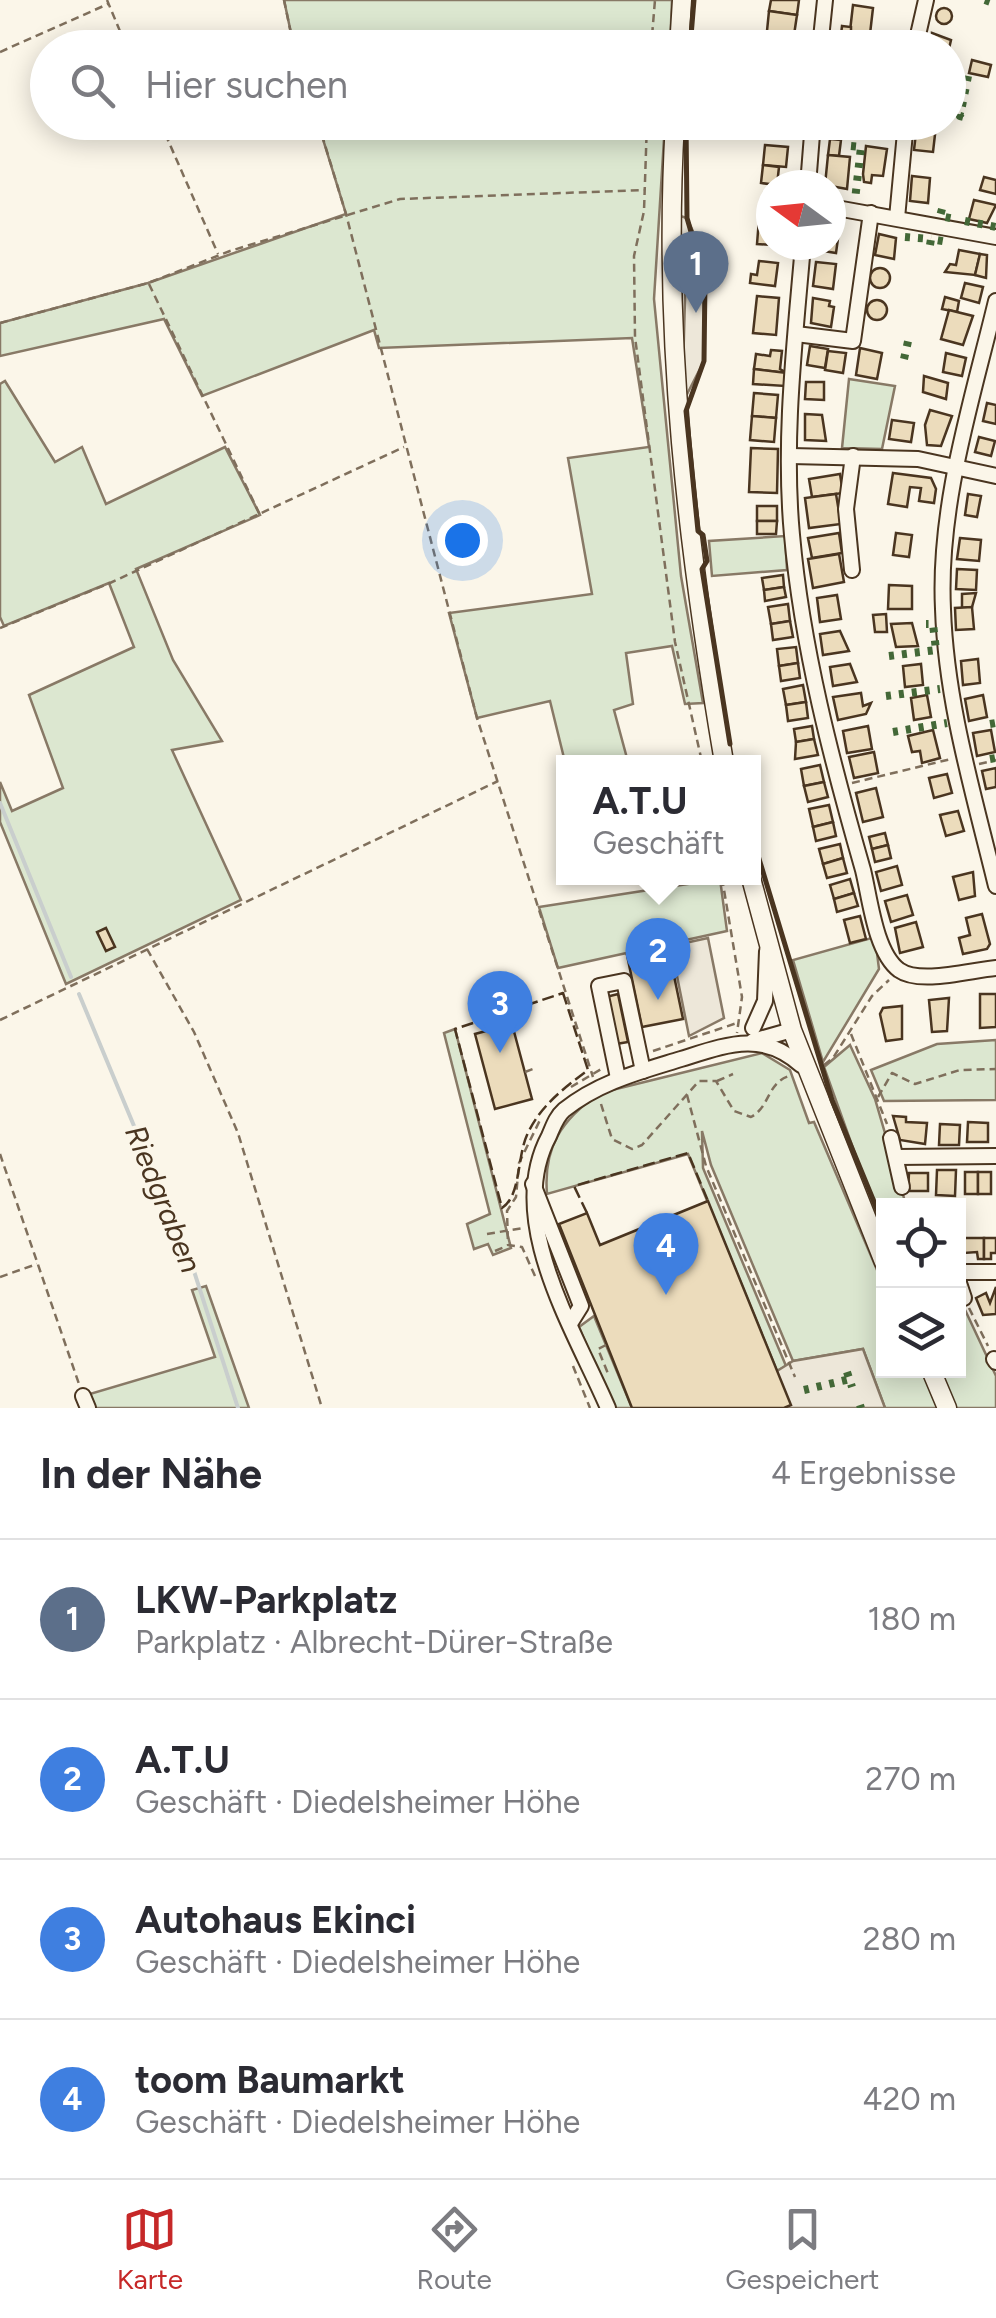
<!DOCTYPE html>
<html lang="de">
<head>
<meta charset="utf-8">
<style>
	:root { --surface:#fff; --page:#f7f7f7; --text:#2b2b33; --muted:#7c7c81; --line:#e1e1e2; --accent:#c62828 }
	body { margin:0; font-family:Figtree,sans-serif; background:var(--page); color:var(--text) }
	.controls { position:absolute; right:30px; bottom:30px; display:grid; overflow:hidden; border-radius:0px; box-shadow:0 5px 25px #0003 }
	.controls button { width:90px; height:90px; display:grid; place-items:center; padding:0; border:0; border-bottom:2px solid var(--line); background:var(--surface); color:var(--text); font:50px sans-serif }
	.compass { position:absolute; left:756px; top:170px; width:90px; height:90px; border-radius:50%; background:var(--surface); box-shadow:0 5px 25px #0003; rotate:285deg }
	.you { position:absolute; left:462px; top:540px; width:35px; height:35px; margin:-25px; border:8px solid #fff; border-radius:50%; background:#1a73e8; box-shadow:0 0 0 15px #1a73e833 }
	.badge { display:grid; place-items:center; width:65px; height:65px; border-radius:50%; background:var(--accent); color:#fff; font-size:32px; font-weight:700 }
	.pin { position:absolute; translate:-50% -82px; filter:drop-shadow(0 2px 5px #0008) }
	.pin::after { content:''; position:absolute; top:52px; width:35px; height:30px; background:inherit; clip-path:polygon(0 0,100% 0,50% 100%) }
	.popup { position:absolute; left:556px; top:755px; width:205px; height:130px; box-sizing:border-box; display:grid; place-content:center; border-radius:0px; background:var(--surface); filter:drop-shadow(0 2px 8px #0005); font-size:32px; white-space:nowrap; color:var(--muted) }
	.popup b { font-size:38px; color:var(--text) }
	.popup::after { content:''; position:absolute; left:50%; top:100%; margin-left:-20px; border:20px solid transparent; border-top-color:var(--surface) }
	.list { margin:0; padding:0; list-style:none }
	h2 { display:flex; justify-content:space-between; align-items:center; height:130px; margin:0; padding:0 40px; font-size:42px }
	h2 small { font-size:32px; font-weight:400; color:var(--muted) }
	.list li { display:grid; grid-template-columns:65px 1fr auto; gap:30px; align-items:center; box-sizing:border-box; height:160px; padding:0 40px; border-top:2px solid var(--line) }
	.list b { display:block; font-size:38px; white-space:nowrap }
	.list p { margin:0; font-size:32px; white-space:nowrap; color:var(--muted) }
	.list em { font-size:32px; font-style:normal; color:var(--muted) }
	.icon { flex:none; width:55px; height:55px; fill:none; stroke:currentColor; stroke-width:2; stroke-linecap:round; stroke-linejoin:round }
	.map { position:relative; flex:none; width:996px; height:1408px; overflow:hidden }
	.search { position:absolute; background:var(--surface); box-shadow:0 5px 25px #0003; left:30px; right:30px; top:30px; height:110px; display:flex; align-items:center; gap:25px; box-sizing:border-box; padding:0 35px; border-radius:55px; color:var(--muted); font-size:38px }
	.sheet { height:770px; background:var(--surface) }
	nav { display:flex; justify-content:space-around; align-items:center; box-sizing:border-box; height:140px; border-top:2px solid var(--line); background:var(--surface); font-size:28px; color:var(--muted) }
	nav a { display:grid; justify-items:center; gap:5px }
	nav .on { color:var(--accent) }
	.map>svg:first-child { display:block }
	.green { fill:#dce7d0; stroke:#887966; stroke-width:2.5 }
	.parking { fill:#ede7d9; stroke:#887966; stroke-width:2.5 }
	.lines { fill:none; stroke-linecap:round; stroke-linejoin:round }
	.stream { stroke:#c9cecd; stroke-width:4 }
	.building { fill:#ecdcbc; stroke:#4a3520; stroke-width:2.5 }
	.minor-casing { stroke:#4a3520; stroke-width:18 }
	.major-casing { stroke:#4a3520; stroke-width:21 }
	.path { stroke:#7f6f5c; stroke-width:2.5; stroke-dasharray:8 5; stroke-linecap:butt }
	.minor { stroke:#fbf6e9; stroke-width:14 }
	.major { stroke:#fbf6e9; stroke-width:18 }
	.hedge { stroke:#436837; stroke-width:8; stroke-dasharray:5 8; stroke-linecap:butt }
	.fence { stroke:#4a3520; stroke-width:2.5; stroke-dasharray:12 5; stroke-linecap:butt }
	.wall { stroke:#4a3520; stroke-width:5 }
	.labels { text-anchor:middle; stroke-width:8; stroke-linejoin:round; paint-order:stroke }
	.water-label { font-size:30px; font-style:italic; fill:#4a3520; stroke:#fbf6e9 }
</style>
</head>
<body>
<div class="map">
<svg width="996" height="1408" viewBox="0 0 996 1408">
	<rect width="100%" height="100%" fill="#fbf6e9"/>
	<g class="green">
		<polygon points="284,0 672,0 670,47 294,47"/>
		<polygon points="318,123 665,123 654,299 681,576 703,703 685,704 672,646 626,653 633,704 614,710 628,762 565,762 550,701 477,718 449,613 592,594 568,458 649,447 632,338 379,348 374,330 202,396 164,319 0,356 0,323 148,283 346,214"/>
		<polygon points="849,379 895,386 882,449 842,448"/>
		<polygon points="5,381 55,462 82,447 106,504 225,447 260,515 136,569 173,660 222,741 172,750 241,900 66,984 0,822 0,782 12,811 63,788 29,695 134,647 109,583 4,626 0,617 0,384"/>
		<polygon points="785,536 787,570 712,576 709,541"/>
		<polygon points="720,879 727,931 558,968 539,907"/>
		<polygon points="875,937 879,969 823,1062 793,960"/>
		<polygon points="455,1029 511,1248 493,1255 488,1244 474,1249 467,1224 490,1214 444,1033"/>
		<polygon points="996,1040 996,1100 884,1101 871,1070 937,1044"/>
		<polygon points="850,1045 875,1099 906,1205 884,1206 883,1232 824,1067"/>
		<path d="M762,1053l28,17 19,53 5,-1 69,162 1,86 39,1 16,37h-54l-22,-59 -70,12 -82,-196 -9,-34 1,37 83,198 -9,5 -89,-217 -141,40c-4,-47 15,-75 53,-101z"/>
		<polygon points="206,1286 249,1408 88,1408 83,1396 215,1357 192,1290"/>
		<polygon points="959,1297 996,1376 996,1408 955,1408 940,1371 958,1370"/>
		<polygon points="594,1316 632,1408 613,1408 579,1327"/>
	</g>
	<g class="parking">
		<polygon points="677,215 687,218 695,236 705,280 704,361 682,404 686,265 682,249 677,249"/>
		<polygon points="708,938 724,1018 689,1036 671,946"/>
		<polygon points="863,1349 885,1408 784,1408 777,1371 793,1361"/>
	</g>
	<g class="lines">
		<g class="stream">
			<polyline points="0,803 71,977"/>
			<polyline points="79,994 192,1265 238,1408"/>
		</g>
	</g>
	<g class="building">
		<polygon points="771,0 799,0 797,15 769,11"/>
		<polygon points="853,5 873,8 870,34 850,31"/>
		<circle cx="944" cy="16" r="8"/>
		<polygon points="769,11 797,15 794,35 767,31"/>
		<polygon points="842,26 851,27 851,44 840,43"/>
		<polygon points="932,33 951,40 948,53 948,48 932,48"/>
		<polygon points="972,60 991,65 988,77 969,73"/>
		<polygon points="768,122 794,122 792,138 766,136"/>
		<polygon points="842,122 866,122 864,138 840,135"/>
		<polygon points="917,124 936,126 933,152 914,150"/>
		<polygon points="830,139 841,140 839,156 828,155"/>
		<polygon points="765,145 788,147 786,167 763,165"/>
		<polygon points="866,146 887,149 883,176 872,175 871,183 864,182 863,174"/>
		<polygon points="828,155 850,157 847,189 825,185"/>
		<polygon points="763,165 779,167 777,185 761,183"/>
		<polygon points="912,176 930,178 928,203 910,201"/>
		<polygon points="984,177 996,180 996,194 980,190"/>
		<polygon points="974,200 996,205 987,223 969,219"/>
		<polygon points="759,219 771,220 771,245 757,244"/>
		<polygon points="831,230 839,231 836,253 817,250 818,245 831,245"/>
		<polygon points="879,234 896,238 894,259 875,255"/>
		<polygon points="959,250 980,254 975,275 945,272 950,264 956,265"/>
		<polygon points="980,254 987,255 986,278 975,275"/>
		<polygon points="759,261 778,263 775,286 750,283 751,274 757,275"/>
		<polygon points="816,262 836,264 833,289 813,286"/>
		<circle cx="880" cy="278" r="10"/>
		<polygon points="965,283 983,287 979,303 961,298"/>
		<polygon points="757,296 779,298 776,335 753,333"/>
		<polygon points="945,297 959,301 957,312 942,309"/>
		<polygon points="813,298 830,301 829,306 834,307 831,327 811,323"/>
		<circle cx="877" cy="310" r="10"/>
		<polygon points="949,310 973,316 963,345 941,339"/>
		<polygon points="810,346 828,349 825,368 807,365"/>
		<polygon points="860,348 882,353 877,379 856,375"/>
		<polygon points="771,350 782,351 780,369 787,373 754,369 756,354 770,356"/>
		<polygon points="828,351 846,353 843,373 825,370"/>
		<polygon points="946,353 966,358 962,376 943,372"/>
		<polygon points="754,369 787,373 785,386 753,384"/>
		<polygon points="924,376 948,383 946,399 923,392"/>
		<polygon points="806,382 824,382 824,400 805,399"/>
		<polygon points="754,393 778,395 776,418 752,416"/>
		<polygon points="987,403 996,405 996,424 983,421"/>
		<polygon points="930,410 952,416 941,446 927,445 925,425"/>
		<polygon points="805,414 822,415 826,441 805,440"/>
		<polygon points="752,416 776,418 774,442 750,440"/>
		<polygon points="892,420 914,423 911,442 889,439"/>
		<polygon points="979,437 995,441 991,456 975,452"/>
		<polygon points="751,448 778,449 777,493 749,492"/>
		<polygon points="893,473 931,478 936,489 934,503 919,501 921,488 910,487 907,507 888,504"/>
		<polygon points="840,474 843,493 812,497 809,479"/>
		<polygon points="836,494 841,524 809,528 805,498"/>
		<polygon points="968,494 981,496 977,517 965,515"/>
		<rect x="757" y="506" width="20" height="15"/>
		<polygon points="757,521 777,521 776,534 757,534"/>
		<polygon points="839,533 842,553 812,558 808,538"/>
		<polygon points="896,533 912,535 909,557 893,555"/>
		<polygon points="960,538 981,540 979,561 957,559"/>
		<polygon points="839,554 844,582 813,588 808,559"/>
		<polygon points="957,569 977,570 976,590 956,589"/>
		<polygon points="783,575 784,587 764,590 762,578"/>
		<polygon points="889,585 912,586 912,609 888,609"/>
		<polygon points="784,587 786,597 765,601 764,590"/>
		<polygon points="976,593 972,607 962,608 962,594"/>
		<polygon points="837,595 841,619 820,622 817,598"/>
		<polygon points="788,604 790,621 771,624 768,607"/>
		<polygon points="972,607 974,629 956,630 955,608"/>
		<polygon points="886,614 887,632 875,632 873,615"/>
		<polygon points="790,621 793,637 773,640 771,624"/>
		<polygon points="912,623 918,646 896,647 891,624"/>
		<polygon points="840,631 849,651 823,655 820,634"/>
		<polygon points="796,647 798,663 779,666 777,649"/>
		<polygon points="978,659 980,683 963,685 961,661"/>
		<polygon points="798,663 800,678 781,681 779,666"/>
		<polygon points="850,664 857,682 833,686 830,667"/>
		<polygon points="921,664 923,685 905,687 903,666"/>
		<polygon points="803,685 806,702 786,705 783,689"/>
		<polygon points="861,693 863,706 871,703 866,714 838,720 833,697"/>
		<polygon points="927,695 931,717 914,720 911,698"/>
		<polygon points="983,695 987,717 969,721 965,699"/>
		<polygon points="806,702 808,718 788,721 786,705"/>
		<polygon points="812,726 814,739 796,742 794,729"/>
		<polygon points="868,726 872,749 847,753 843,731"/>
		<polygon points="933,730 940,758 922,763 920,751 912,752 908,736"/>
		<polygon points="991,730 995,752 977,756 973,733"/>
		<polygon points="814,739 818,755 795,759 796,742"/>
		<polygon points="874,752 878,773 854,778 849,757"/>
		<polygon points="820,765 824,782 804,786 801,769"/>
		<polygon points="996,768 996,787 986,789 982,771"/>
		<polygon points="947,774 952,793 934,798 929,778"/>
		<polygon points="824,782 828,797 808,802 804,786"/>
		<polygon points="876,788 883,817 863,822 856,793"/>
		<polygon points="829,805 833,822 813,827 809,809"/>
		<polygon points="958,811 964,831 946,836 940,815"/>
		<polygon points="833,822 836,836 816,841 813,827"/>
		<polygon points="885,833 888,845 872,849 869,837"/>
		<polygon points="840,844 843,858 823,864 819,849"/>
		<polygon points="888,845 891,858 875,862 872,849"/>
		<polygon points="843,858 847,873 827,878 823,864"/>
		<polygon points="897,866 902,885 881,891 876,872"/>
		<polygon points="973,872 975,896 959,900 953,877"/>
		<polygon points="850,879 854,893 834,899 830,885"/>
		<polygon points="854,893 858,906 837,912 834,899"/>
		<polygon points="907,895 913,915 891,922 885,901"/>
		<polygon points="982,914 990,944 987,949 963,954 959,938 970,935 966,918"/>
		<polygon points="860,916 866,939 850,943 844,920"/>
		<polygon points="916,922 923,947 900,953 895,928"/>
		<polygon points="106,928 115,947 106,951 97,932"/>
		<polygon points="668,947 683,1019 642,1027 627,955"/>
		<polygon points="618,994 628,1042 616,1044 606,997"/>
		<polygon points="980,994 996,994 996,1027 980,1028"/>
		<polygon points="949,998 947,1031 932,1032 929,1000"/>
		<polygon points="902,1006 902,1039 886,1041 880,1014 883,1008"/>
		<polygon points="512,1024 532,1099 495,1109 475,1034"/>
		<polygon points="893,1116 906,1117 906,1122 927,1123 925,1144 900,1140"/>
		<polygon points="968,1122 988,1123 988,1142 967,1142"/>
		<polygon points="940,1124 960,1125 959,1145 939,1145"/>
		<polygon points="937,1170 956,1170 955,1196 936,1195"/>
		<rect x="965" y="1172" width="13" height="22"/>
		<rect x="978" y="1172" width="13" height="22"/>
		<polygon points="909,1173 928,1173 928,1191 908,1191"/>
		<polygon points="708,1201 791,1405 784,1408 632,1408 559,1224 587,1213 600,1245"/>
		<polygon points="964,1238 984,1238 984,1259 978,1259 977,1252 964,1253"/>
		<polygon points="984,1238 996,1238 996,1253 991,1253 991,1259 984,1259"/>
		<polygon points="996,1287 996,1314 983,1315 976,1298 986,1293 990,1303"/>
	</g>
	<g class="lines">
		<defs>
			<g id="minor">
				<polyline points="820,48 825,0"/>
				<polyline points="915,48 926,0"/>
				<polyline points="808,185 813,122"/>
				<polyline points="831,207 996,237"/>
				<polyline points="897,218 906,122"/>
				<path d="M803,245c-8,95 -20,194 -11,290 10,113 40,227 71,335 7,28 12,82 36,100 21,15 72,0 97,-2"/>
				<path d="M996,301c-24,100 -58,204 -53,308 3,94 31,186 53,277"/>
				<polyline points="796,334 853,341 871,213"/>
				<polyline points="791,456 918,459 996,476"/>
				<polyline points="852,570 846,509 853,456"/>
				<polyline points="753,1028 765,1001 767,951"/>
				<polyline points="753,1041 792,1030"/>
				<polyline points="618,1078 599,986 624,981 643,1071"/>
				<polyline points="891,1138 902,1187"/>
				<polyline points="897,1157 996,1156"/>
				<polyline points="533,1184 581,1306 571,1322"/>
				<polyline points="958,1272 996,1272"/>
				<polyline points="958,1280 964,1298"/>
				<polyline points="994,1359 996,1362"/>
				<polyline points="83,1396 88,1408"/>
				<path d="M608,1408c-34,-79 -104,-188 -59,-272 4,-9 7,-19 15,-26 35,-28 75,-38 117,-51 45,-14 81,-29 120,6"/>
			</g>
			<g id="major">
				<polyline points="679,48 682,0"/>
				<path d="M675,122c-13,216 13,428 49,640"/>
				<polyline points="751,878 792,1030 884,1262"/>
				<polyline points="931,1370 947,1408"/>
			</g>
		</defs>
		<use href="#minor" class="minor-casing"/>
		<use href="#major" class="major-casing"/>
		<g class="path">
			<polyline points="107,0 127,48"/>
			<polyline points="284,0 294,48"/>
			<polyline points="651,48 655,0"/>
			<polyline points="0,52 108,4"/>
			<polyline points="160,122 218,254"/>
			<polyline points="318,122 346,214 477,718 593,1077"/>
			<polyline points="647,122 644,211 634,256 635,337 675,642 702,762"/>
			<polyline points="149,284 260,515"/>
			<polyline points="0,323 148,283 230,251 400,199 645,190"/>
			<polyline points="0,628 110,583 404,447"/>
			<polyline points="979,764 996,760"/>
			<polyline points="852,783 951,759"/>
			<polyline points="722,878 742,997 737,1033"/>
			<polyline points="147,949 194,1032 238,1133 322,1408"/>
			<polyline points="0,1020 498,781"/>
			<polyline points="851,1034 887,1124"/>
			<polyline points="653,1051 737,1023"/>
			<polyline points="824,1065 833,1058 872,996 889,980"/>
			<polyline points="525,1072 533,1069"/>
			<polyline points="717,1081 733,1074"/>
			<polyline points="571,1087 603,1068"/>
			<polyline points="687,1095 706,1166 795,1377"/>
			<polyline points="878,1097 892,1073 915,1084 960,1070 996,1069"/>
			<path d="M601,1104l11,35 20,10 10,-4 57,-64h17l18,30 17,6c19,-10 16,-34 38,-41"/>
			<polyline points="0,1154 79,1384"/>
			<polyline points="487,1234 523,1228"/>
			<polyline points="495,1251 507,1246"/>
			<polyline points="535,1276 522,1247 508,1245 507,1211 516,1197 519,1163 541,1118"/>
			<polyline points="0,1277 37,1264"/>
			<polyline points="969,1308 988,1346"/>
			<polyline points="606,1345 598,1349 609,1376"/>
			<polyline points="573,1366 590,1408"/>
		</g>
		<use href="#minor" class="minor"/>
		<use href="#major" class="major"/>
		<g class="hedge">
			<polyline points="985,0 996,4"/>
			<polyline points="968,76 960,116 968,118"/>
			<polyline points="851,146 861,147 855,200"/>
			<polyline points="942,209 940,216 955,219"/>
			<polyline points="965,221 996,227"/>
			<polyline points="905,237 931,239"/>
			<polyline points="930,245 931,239 948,242"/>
			<polyline points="904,359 909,337"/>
			<polyline points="889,656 936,650 933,624 926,624"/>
			<polyline points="886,696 940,689"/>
			<polyline points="990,724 996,723"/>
			<polyline points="893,732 947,723"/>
			<polyline points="990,759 996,758"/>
			<polyline points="847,1372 852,1387"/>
			<polyline points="804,1390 850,1379"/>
			<polyline points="860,1405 861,1408"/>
		</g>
		<g class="fence">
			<path d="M563,993l25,77c-24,18 -48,36 -61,65 -10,22 -6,61 -25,73l-47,-179z"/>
			<polyline points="587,1213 574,1186 688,1153 708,1201"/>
		</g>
		<g class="wall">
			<polyline points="690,48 694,0"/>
			<polyline points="686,122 687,218 705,280 704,361 686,411 698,531 703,535 707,561 702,569 730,744"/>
			<polyline points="753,839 832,1100 884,1226"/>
		</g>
	</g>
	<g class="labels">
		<g class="water-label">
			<text transform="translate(163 1199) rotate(68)" y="10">Riedgraben</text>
		</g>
	</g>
</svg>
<div class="controls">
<button><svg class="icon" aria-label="locate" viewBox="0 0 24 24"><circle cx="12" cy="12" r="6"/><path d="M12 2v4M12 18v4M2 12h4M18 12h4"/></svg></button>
<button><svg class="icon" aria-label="layers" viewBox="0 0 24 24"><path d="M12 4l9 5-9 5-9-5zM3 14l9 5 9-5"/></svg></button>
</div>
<svg class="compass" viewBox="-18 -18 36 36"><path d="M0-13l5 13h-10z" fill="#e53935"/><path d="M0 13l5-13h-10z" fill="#7c7c81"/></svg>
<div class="you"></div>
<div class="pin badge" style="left:696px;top:313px;background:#5c6f8a">1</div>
<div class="pin badge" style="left:658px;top:1000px;background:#3f7fe0">2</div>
<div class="popup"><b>A.T.U</b>Geschäft</div>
<div class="pin badge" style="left:500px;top:1053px;background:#3f7fe0">3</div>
<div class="pin badge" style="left:666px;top:1295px;background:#3f7fe0">4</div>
<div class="search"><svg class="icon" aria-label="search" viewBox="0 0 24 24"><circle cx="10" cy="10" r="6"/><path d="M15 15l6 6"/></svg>Hier suchen</div>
</div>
<section class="sheet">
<h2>In der Nähe<small>4 Ergebnisse</small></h2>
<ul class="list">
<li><span class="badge" style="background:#5c6f8a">1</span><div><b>LKW-Parkplatz</b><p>Parkplatz · Albrecht-Dürer-Straße</p></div><em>180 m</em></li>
<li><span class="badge" style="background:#3f7fe0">2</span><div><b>A.T.U</b><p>Geschäft · Diedelsheimer Höhe</p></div><em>270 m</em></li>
<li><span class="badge" style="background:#3f7fe0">3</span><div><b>Autohaus Ekinci</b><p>Geschäft · Diedelsheimer Höhe</p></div><em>280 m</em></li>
<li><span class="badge" style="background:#3f7fe0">4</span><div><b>toom Baumarkt</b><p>Geschäft · Diedelsheimer Höhe</p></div><em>420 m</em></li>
</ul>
</section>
<nav>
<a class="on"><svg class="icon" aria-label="map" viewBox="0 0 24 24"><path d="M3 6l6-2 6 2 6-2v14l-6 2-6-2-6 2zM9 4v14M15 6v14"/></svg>Karte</a>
<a><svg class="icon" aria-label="directions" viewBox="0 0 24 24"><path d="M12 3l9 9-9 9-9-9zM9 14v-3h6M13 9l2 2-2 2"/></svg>Route</a>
<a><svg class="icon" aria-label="saved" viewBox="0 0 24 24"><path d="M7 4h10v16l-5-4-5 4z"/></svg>Gespeichert</a>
</nav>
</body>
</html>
